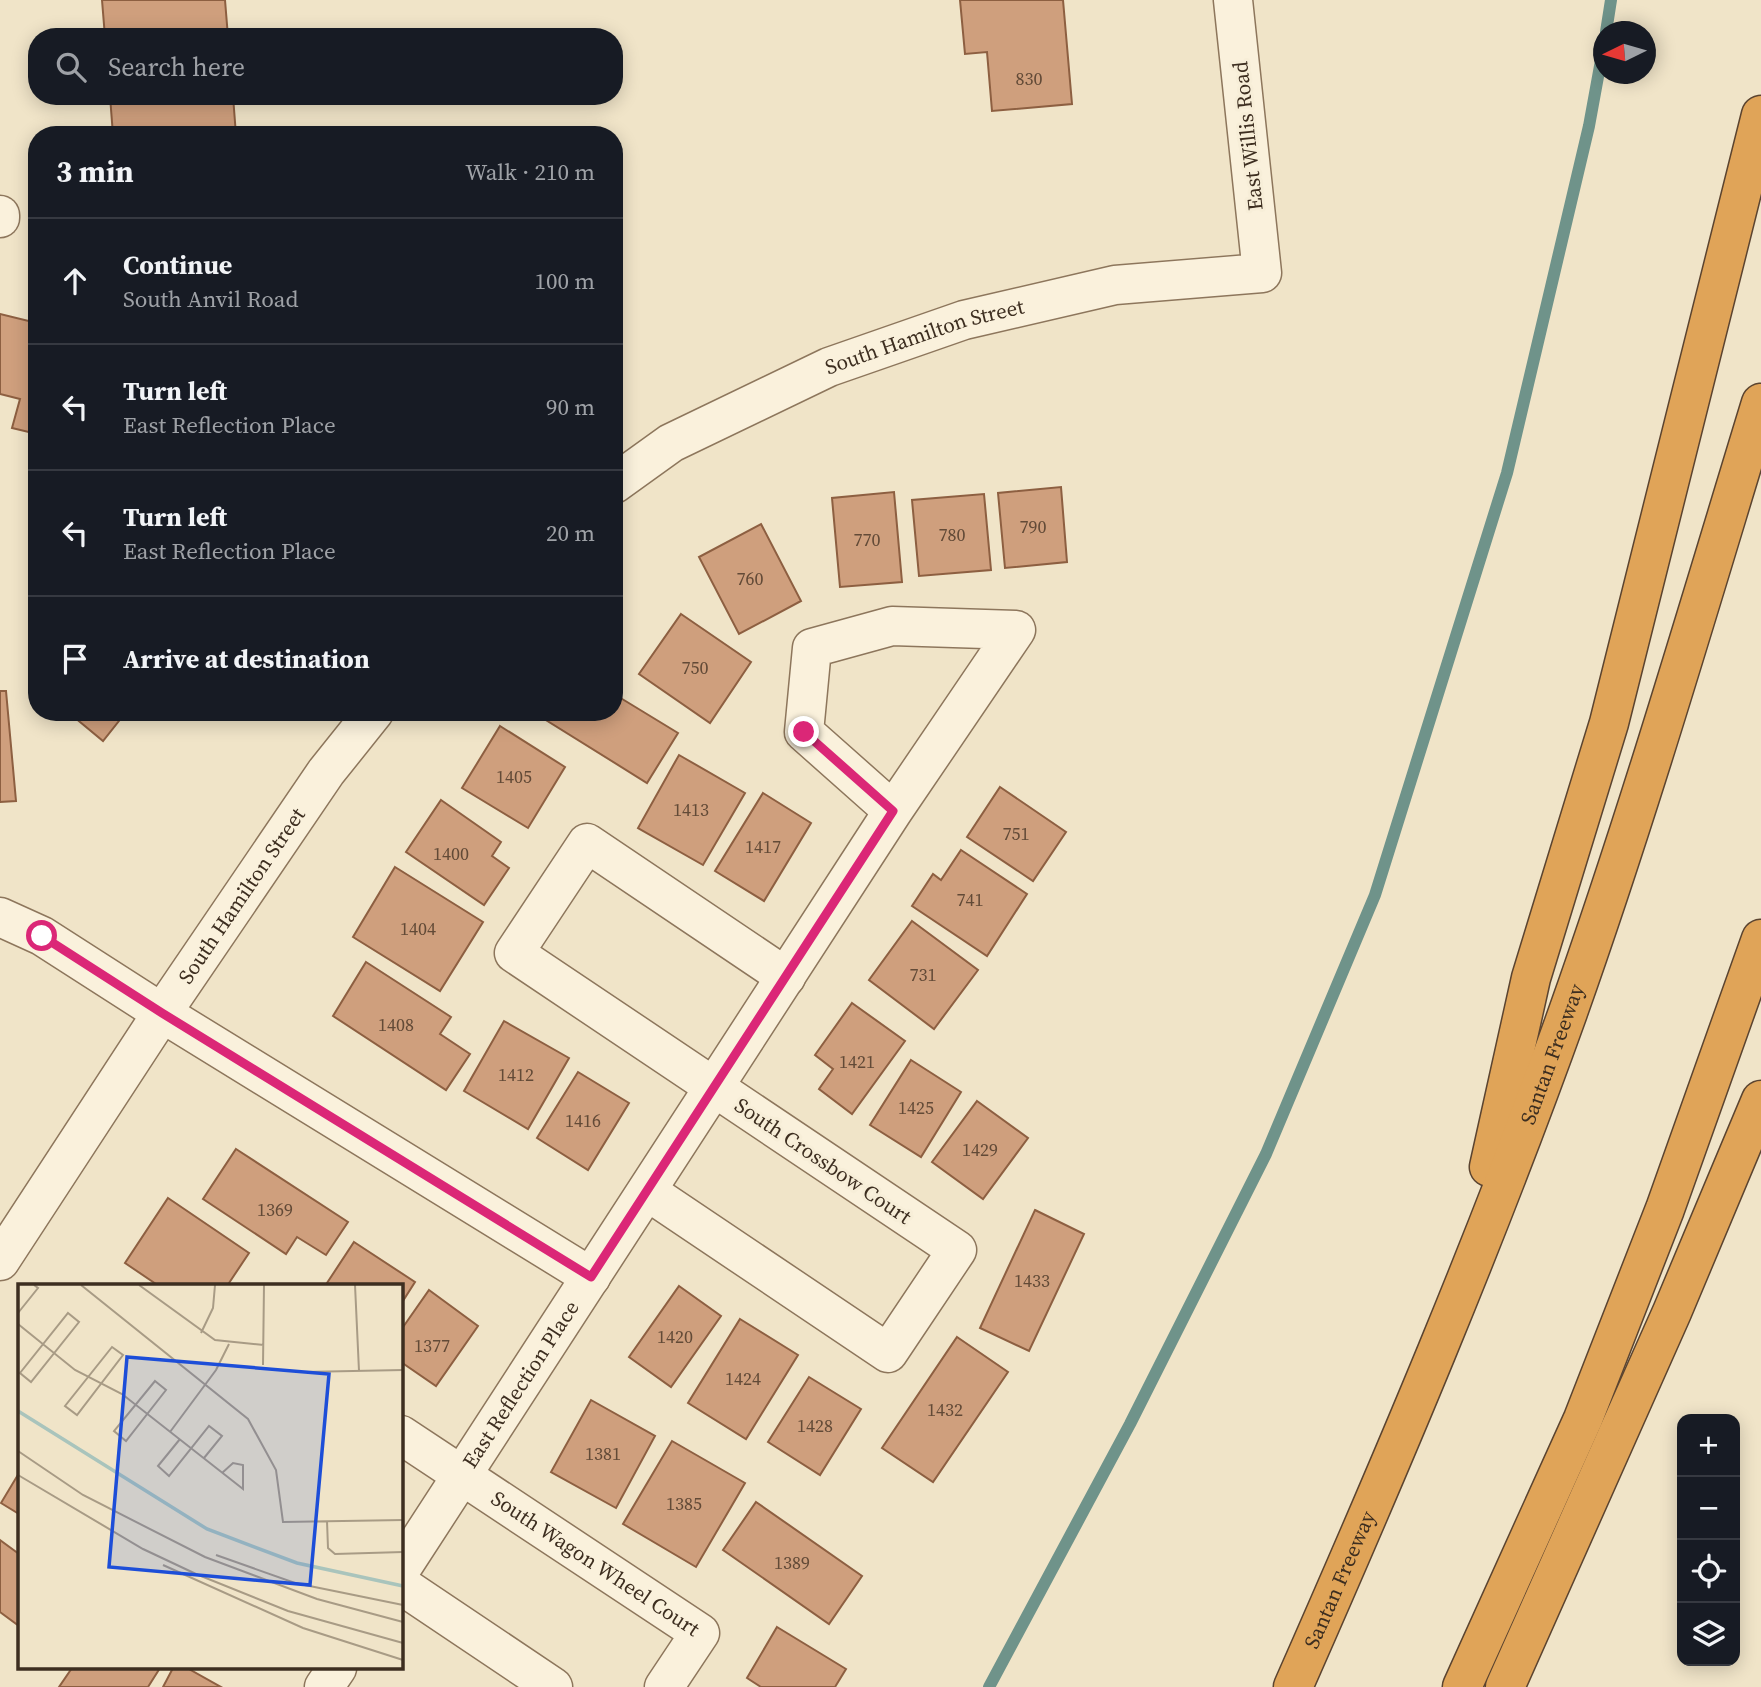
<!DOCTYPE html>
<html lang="en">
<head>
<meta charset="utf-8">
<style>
	:root { --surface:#171b24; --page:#242831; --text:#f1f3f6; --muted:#9ea1a6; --line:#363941 }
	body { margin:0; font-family:"Source Serif 4",serif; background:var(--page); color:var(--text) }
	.controls { position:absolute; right:21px; bottom:21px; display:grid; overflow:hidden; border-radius:14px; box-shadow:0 4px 18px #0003 }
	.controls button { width:63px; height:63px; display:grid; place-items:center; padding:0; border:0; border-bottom:2px solid var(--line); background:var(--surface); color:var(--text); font:35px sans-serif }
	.compass { position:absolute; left:1593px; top:21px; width:63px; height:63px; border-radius:50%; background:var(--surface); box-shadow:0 4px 18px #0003; rotate:265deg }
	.stop { position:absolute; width:21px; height:21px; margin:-16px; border:5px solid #db2777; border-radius:50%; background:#fff }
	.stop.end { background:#db2777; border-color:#fff; box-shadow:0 2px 7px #0008 }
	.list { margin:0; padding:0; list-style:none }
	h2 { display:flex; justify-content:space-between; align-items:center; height:91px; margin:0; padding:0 28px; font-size:30px }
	h2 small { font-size:23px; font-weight:400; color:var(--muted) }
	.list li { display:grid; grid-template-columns:46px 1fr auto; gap:21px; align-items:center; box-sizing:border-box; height:126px; padding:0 28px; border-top:2px solid var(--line) }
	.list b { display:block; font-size:26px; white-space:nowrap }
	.list p { margin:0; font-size:23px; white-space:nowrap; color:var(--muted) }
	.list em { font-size:23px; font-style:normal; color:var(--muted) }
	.icon { flex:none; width:38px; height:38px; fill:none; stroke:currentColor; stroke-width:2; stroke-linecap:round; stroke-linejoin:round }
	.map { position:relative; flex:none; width:1761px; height:1687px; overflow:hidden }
	.search { position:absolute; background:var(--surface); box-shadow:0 4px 18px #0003; left:28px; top:28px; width:595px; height:77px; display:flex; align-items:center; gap:18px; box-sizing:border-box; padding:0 24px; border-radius:28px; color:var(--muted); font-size:26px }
	.panel { position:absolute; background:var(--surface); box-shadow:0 4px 18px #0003; left:28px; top:126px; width:595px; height:595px; border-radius:28px }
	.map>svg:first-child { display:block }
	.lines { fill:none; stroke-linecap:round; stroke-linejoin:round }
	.stream { stroke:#6f938a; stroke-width:12 }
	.building { fill:#cf9f7d; stroke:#8d5f41; stroke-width:2 }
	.minor-casing { stroke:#8d765c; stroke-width:41 }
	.highway-casing { stroke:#5b4430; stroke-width:41 }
	.minor { stroke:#faf1dc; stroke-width:38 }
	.highway { stroke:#e0a458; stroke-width:38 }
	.route { stroke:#db2777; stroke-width:9 }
	.labels { text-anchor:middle; stroke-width:6; stroke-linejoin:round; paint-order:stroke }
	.number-label { font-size:18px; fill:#624a37 }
	.street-label { font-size:21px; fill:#3d2e20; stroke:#f7eed8 }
	.inset-river { fill:none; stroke:#a9c4bc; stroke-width:3.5 }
	.inset-road { fill:none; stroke:#a89b85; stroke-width:2 }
	.view { fill:#1d4ed8; fill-opacity:0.15; stroke:#1d4ed8; stroke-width:3.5 }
	.inset-edge { fill:none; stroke:#3d2e20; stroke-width:3.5 }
</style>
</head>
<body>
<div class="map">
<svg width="1761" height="1687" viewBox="0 0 1761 1687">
	<rect width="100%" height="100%" fill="#f0e4c8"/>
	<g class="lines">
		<g class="stream">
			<polyline points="1606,32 1611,0"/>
			<polyline points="989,1687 1130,1424 1266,1154 1375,895 1507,473 1589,126 1604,44"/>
		</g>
	</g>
	<g class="building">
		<polygon points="102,0 225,0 228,37 105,37"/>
		<polygon points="960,0 1063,0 1072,104 992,111 987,52 965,54"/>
		<polygon points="110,96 233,96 236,135 113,135"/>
		<polygon points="0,314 37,323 37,434 12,428 20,399 0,394"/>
		<polygon points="1061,487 1067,562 1005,568 998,493"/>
		<polygon points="894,492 902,582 840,587 832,498"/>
		<polygon points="984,494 991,570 919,576 912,500"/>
		<polygon points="761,524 801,601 739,634 699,557"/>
		<polygon points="681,614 751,662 710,723 639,674"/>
		<polygon points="0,691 6,691 16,801 0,802"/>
		<polygon points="614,694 678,733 647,783 533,712 614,712"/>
		<polygon points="68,712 126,712 103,741"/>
		<polygon points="500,726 565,767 528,828 462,788"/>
		<polygon points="679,755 745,793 703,865 638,828"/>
		<polygon points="1000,787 1066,832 1033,881 967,837"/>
		<polygon points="763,793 811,823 764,901 715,871"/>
		<polygon points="441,800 501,842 492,856 509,868 484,905 406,852"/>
		<polygon points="961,850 1027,894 987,956 912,906 933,874 941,880"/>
		<polygon points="395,867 483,922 440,991 353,937"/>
		<polygon points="912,921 978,970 934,1029 869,980"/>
		<polygon points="366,962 451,1017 440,1034 470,1054 446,1090 333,1016"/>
		<polygon points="852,1003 905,1041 852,1114 819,1089 833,1069 815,1055"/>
		<polygon points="504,1021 569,1058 528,1129 464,1091"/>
		<polygon points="911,1060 961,1092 921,1157 870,1125"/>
		<polygon points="578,1072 629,1103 588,1170 537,1138"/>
		<polygon points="977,1101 1028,1138 983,1199 932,1162"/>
		<polygon points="236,1149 348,1222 326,1255 297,1237 286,1254 203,1199"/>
		<polygon points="168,1198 249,1253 227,1286 159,1286 125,1263"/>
		<polygon points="1035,1210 1084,1234 1029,1351 980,1328"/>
		<polygon points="354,1242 415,1282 401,1304 401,1286 325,1286"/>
		<polygon points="679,1286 721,1316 671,1387 629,1357"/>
		<polygon points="429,1290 478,1326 436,1386 401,1362 401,1330"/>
		<polygon points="740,1319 798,1355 746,1439 688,1403"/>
		<polygon points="957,1337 1008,1372 933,1482 882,1448"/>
		<polygon points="809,1377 861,1409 820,1475 768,1442"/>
		<polygon points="591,1400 655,1436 616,1508 551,1472"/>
		<polygon points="672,1441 745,1483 696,1567 623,1524"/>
		<polygon points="19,1473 19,1514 1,1503"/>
		<polygon points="756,1502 862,1576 829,1624 723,1550"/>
		<polygon points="0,1540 19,1554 19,1626 0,1612"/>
		<polygon points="777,1627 846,1669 835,1687 761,1687 747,1678"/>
		<polygon points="72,1668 160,1668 148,1687 59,1687"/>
		<polygon points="173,1668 187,1668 221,1687 163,1687"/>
	</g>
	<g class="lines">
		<defs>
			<g id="minor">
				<polyline points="0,215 0,218"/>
				<path id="s1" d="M614,484l57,-41 158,-76 135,-47 151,-35 147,-12 -29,-273"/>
				<polyline points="0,917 42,936 162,1013 591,1277"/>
				<polyline points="647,1191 888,1353 957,1250 514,953 587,843 786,977"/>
				<path id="s2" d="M0,1261l162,-248 164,-241 48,-60"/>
				<path id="s3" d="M401,1435l299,198 -36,54"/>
				<path id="s4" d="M401,1569l492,-758 123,-181 -124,-4 -80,22 -8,84 89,79"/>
				<polyline points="401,1585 553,1687"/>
				<polyline points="324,1687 337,1668"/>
			</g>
			<g id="highway">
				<polyline points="1489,1167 1531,978 1609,723 1761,115"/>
				<path id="s5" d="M1293,1687c98,-222 193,-446 275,-675 71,-200 131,-406 193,-609"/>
				<polyline points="1462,1687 1583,1419 1665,1209 1761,939"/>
				<polyline points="1505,1687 1672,1312 1761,1100"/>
			</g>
		</defs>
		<use href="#minor" class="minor-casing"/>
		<use href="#highway" class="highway-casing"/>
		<use href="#minor" class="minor"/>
		<use href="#highway" class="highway"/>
	</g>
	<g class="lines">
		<polyline class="route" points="42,936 162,1013 591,1277 893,811 804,732"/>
	</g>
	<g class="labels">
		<g class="number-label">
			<text x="1029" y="85">830</text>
			<text x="1033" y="533">790</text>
			<text x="952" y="541">780</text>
			<text x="867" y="546">770</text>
			<text x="750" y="585">760</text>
			<text x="695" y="674">750</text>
			<text x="514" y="783">1405</text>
			<text x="691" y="816">1413</text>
			<text x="1016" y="840">751</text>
			<text x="763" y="853">1417</text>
			<text x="451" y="860">1400</text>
			<text x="970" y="906">741</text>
			<text x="418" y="935">1404</text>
			<text x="923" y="981">731</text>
			<text x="396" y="1031">1408</text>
			<text x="857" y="1068">1421</text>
			<text x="516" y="1081">1412</text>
			<text x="916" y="1114">1425</text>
			<text x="583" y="1127">1416</text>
			<text x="980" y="1156">1429</text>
			<text x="275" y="1216">1369</text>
			<text x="1032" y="1287">1433</text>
			<text x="675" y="1343">1420</text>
			<text x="432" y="1352">1377</text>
			<text x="743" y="1385">1424</text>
			<text x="945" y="1416">1432</text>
			<text x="815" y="1432">1428</text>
			<text x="603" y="1460">1381</text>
			<text x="684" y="1510">1385</text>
			<text x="792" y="1569">1389</text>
		</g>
		<g class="street-label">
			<text transform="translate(1248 136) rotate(-96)" y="7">East Willis Road</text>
			<text dy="7" stroke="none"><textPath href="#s1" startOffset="346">South Hamilton Street</textPath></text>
			<text dy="7" stroke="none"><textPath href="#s2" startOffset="438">South Hamilton Street</textPath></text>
			<text dy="7" stroke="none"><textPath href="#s5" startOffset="684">Santan Freeway</textPath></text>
			<text transform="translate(823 1161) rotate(34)" y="7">South Crossbow Court</text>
			<text dy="7" stroke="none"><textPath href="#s4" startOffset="220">East Reflection Place</textPath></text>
			<text dy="7" stroke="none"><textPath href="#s3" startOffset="233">South Wagon Wheel Court</textPath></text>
			<text dy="7" stroke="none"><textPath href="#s5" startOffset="117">Santan Freeway</textPath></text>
		</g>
	</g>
	<g transform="translate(18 1284)">
		<rect width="385" height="385" fill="#f0e4c8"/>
		<path class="inset-river" d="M0,127l189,118 90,34 106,23"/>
		<path class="inset-road" d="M63,1l167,134 28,51 7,52 120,-2M121,1l76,55 49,5M337,1l4,86M0,29l20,-25 -4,-3M50,29l11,9 -48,60 -11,-9zM0,40l57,46 47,24 121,95v-24l-10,-2 -11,10M183,49l12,-25 2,-23M94,63l11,8 -46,60 -12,-9zM245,81l1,-80M285,88l100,-2M137,97l11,9 -40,51 -12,-10zM152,148l46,-62 13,-26M162,155l-22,27 11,10 40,-50 13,10 -18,22M0,167l65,44 122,62 112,42 86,23M0,191l125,74 53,25 92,37 115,32M309,237l1,27 7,6 68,-2M198,271l79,28 108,22M145,281l140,63 100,32"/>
		<path class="view" d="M109,73l202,17 -19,211 -201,-18z"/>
		<rect width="385" height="385" class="inset-edge"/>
	</g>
</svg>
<div class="controls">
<button>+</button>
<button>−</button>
<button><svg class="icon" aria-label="locate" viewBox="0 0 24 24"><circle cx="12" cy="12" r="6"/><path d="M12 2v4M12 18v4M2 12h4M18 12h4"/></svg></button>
<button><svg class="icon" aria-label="layers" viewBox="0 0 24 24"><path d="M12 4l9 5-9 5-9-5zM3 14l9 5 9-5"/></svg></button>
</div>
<svg class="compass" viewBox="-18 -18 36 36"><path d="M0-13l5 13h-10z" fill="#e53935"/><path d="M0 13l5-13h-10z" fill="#9ea1a6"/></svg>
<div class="stop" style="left:42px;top:936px"></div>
<div class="stop end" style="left:804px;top:732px"></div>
<div class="search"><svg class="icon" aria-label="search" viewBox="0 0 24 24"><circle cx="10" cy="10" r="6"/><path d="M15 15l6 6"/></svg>Search here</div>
<section class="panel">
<h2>3 min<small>Walk · 210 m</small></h2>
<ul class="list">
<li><svg class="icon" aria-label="ahead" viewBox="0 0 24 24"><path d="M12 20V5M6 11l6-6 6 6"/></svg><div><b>Continue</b><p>South Anvil Road</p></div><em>100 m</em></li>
<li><svg class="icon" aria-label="left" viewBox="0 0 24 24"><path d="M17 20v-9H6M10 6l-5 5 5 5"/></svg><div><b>Turn left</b><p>East Reflection Place</p></div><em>90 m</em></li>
<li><svg class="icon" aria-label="left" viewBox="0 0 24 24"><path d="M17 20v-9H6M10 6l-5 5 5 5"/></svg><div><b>Turn left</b><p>East Reflection Place</p></div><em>20 m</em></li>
<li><svg class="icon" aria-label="arrive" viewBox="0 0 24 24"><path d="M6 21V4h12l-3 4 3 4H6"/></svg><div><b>Arrive at destination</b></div></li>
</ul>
</section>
</div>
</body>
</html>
